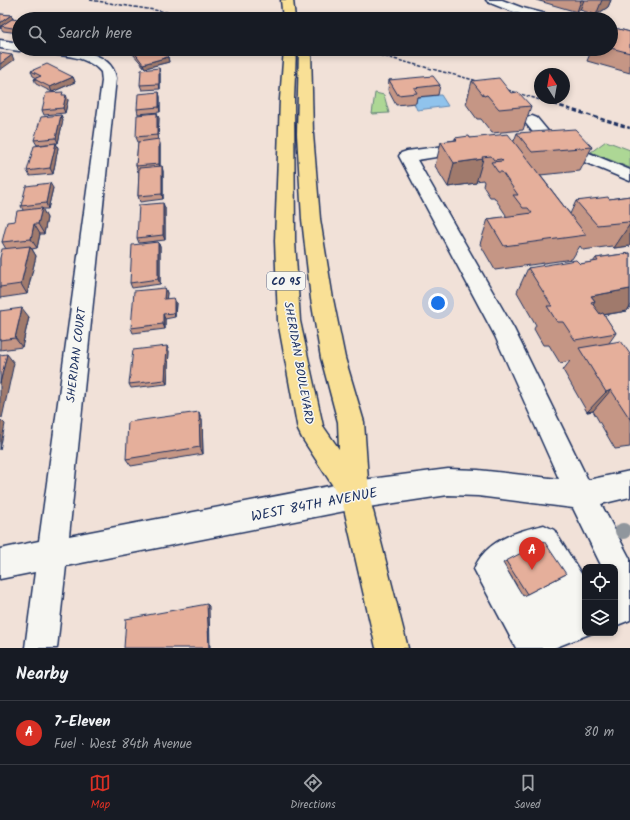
<!DOCTYPE html>
<html lang="en">
<head>
<meta charset="utf-8">
<style>
	:root { --surface:#171b24; --page:#20242c; --text:#f1f3f6; --muted:#9ea1a6; --line:#363941; --accent:#d93025 }
	body { margin:0; font-family:Kalam,sans-serif; background:var(--page); color:var(--text) }
	.controls { position:absolute; right:12px; bottom:12px; display:grid; overflow:hidden; border-radius:8px; box-shadow:0 2px 6px #0003 }
	.controls button { width:36px; height:36px; display:grid; place-items:center; padding:0; border:0; border-bottom:1px solid var(--line); background:var(--surface); color:var(--text); font:20px sans-serif }
	.compass { position:absolute; left:534px; top:68px; width:36px; height:36px; border-radius:50%; background:var(--surface); box-shadow:0 2px 6px #0003; rotate:349deg }
	.you { position:absolute; left:438px; top:303px; width:14px; height:14px; margin:-10px; border:3px solid #fff; border-radius:50%; background:#1a73e8; box-shadow:0 0 0 6px #1a73e833 }
	.badge { display:grid; place-items:center; width:26px; height:26px; border-radius:50%; background:var(--accent); color:#fff; font-size:13px; font-weight:700 }
	.pin { position:absolute; translate:-50% -33px; filter:drop-shadow(0 1px 2px #0008) }
	.pin::after { content:''; position:absolute; top:21px; width:14px; height:12px; background:inherit; clip-path:polygon(0 0,100% 0,50% 100%) }
	.list { margin:0; padding:0; list-style:none }
	h2 { display:flex; justify-content:space-between; align-items:center; height:52px; margin:0; padding:0 16px; font-size:17px }
	h2 small { font-size:13px; font-weight:400; color:var(--muted) }
	.list li { display:grid; grid-template-columns:26px 1fr auto; gap:12px; align-items:center; box-sizing:border-box; height:64px; padding:0 16px; border-top:1px solid var(--line) }
	.list b { display:block; font-size:15px; white-space:nowrap }
	.list p { margin:0; font-size:13px; white-space:nowrap; color:var(--muted) }
	.list em { font-size:13px; font-style:normal; color:var(--muted) }
	.icon { flex:none; width:22px; height:22px; fill:none; stroke:currentColor; stroke-width:2; stroke-linecap:round; stroke-linejoin:round }
	.map { position:relative; flex:none; width:630px; height:648px; overflow:hidden }
	.search { position:absolute; background:var(--surface); box-shadow:0 2px 6px #0003; left:12px; right:12px; top:12px; height:44px; display:flex; align-items:center; gap:10px; box-sizing:border-box; padding:0 14px; border-radius:22px; color:var(--muted); font-size:15px }
	.sheet { height:116px; background:var(--surface) }
	nav { display:flex; justify-content:space-around; align-items:center; box-sizing:border-box; height:56px; border-top:1px solid var(--line); background:var(--surface); font-size:11px; color:var(--muted) }
	nav a { display:grid; justify-items:center; gap:2px }
	nav .on { color:var(--accent) }
	.map>svg:first-child { display:block }
	.green { fill:#add795; stroke:#64837a }
	.water { fill:#90c3ec; stroke:#6188b3 }
	.lines { fill:none; stroke-linecap:round; stroke-linejoin:round }
	.minor-casing { stroke:#1b2f5e; stroke-width:3 }
	.major-casing { stroke:#1b2f5e; stroke-width:3 }
	.minor { fill:#f6f6f2; fill-rule:evenodd }
	.major { fill:#f9e096; fill-rule:evenodd }
	.rail-far1 { stroke:#1b2f5e; stroke-width:1.5; stroke-dasharray:3.5 1.5; stroke-linecap:butt }
	.rail { stroke:#1b2f5e; stroke-width:2.5; stroke-dasharray:4.5 2.5; stroke-linecap:butt }
	.tree { fill:#90969d }
	.wall { fill:#c59685; stroke:#1b2f5e }
	.shaded-wall { fill:#a07a6c; stroke:#1b2f5e }
	.building { fill:#e5af9b; stroke:#1b2f5e }
	.labels { text-anchor:middle; stroke-width:3; stroke-linejoin:round; paint-order:stroke }
	.shield { fill:#f6f6f2; stroke:#5d6b8a; stroke-width:1 }
	.shield-label { font-size:11px; font-weight:bold; fill:#1b2f5e }
	.street-label { font-size:12px; fill:#1b2f5e; stroke:#f6f6f2 }
	.near-street-label { font-size:14px; fill:#1b2f5e; stroke:#f6f6f2 }
</style>
</head>
<body>
<div class="map">
<svg width="630" height="648" viewBox="0 0 630 648">
	<rect width="100%" height="100%" fill="#f1e1d8"/>
	<filter id="ink" filterUnits="userSpaceOnUse"><feTurbulence type="fractalNoise" baseFrequency=".025" numOctaves="2"/><feDisplacementMap in="SourceGraphic" scale="8" xChannelSelector="R" yChannelSelector="G"/><feConvolveMatrix kernelMatrix="1 2 1 2 8 2 1 2 1" color-interpolation-filters="sRGB"/></filter>
	<g filter="url(#ink)">
		<g class="green">
			<polygon points="375,93 384,95 389,113 372,114"/>
			<polygon points="606,141 630,150 630,168 591,152"/>
		</g>
		<polygon class="water" points="441,95 448,106 417,110 412,98"/>
		<g class="lines">
			<defs>
				<g id="minor">
					<path d="M486,0h16l21,8 35,9 2,2c-29,0 -45,-6 -72,-17z"/>
					<polygon points="0,40 19,43 19,49 24,49 19,51 0,48"/>
					<path d="M30,49c24,0 81,-4 86,29l-47,458 286,-55 93,-12 30,1 81,9 -64,-143 -96,-180 2,-3 6,-2 61,-8 6,2 2,3 -2,3 -57,9 97,169 74,151 42,-9v26l-29,7 29,55v61l-15,6v-59h-13l-29,-59 -95,-12 -30,-1 -93,14 -289,57 -9,82h-32l10,-76 -35,7v-30l39,-8 63,-460 -1,-9c-15,-18 -44,-17 -65,-19l-4,-1z"/>
					<polygon points="532,116 537,118 557,142 565,143 630,170 630,181 553,149 551,146 543,145 524,121 527,118"/>
					<path d="M544,525l10,5 31,50v53h7l-38,15h-38l-42,-79c11,-28 42,-38 70,-44zM537,556l8,14 -8,3 -2,6 -4,-2 -11,5 -3,6 -9,-16 18,-13z"/>
				</g>
				<g id="major">
					<polygon points="281,0 293,0 295,19 283,19"/>
					<polygon points="284,49 296,49 294,99 295,241 300,321 323,426 339,449 338,422 321,358 311,299 302,219 297,134 299,49 311,49 313,134 320,219 333,299 345,358 364,422 369,495 408,648 376,648 342,500 302,438 298,430 278,321 275,241 280,99"/>
				</g>
			</defs>
			<use href="#minor" class="minor-casing"/>
			<use href="#major" class="major-casing"/>
			<use href="#minor" class="minor"/>
			<use href="#major" class="major"/>
			<g class="rail-far1">
				<polyline points="90,0 211,19"/>
				<polyline points="356,49 485,83"/>
				<polyline points="498,87 550,103"/>
			</g>
			<polyline class="rail" points="547,102 630,128"/>
		</g>
		<circle class="tree" cx="623" cy="531" r="8"/>
		<g class="wall">
			<polygon points="536,0 611,0 608,7 596,15 580,10 577,12"/>
			<polygon points="0,14 11,15 13,19 19,20 19,33 3,31 1,28 0,29"/>
			<polygon points="611,27 630,32 630,73 587,61 592,49 611,49"/>
			<polygon points="121,49 131,49 128,51"/>
			<polygon points="132,49 153,50 168,57 169,62 145,68 133,54"/>
			<polygon points="31,71 73,77 75,82 52,92 36,84 34,79 37,78 33,76"/>
			<polygon points="160,73 160,89 142,90 140,85"/>
			<polygon points="389,80 440,85 438,95 417,97 416,103 396,105 388,90"/>
			<polygon points="472,81 511,93 531,106 523,130 492,133 481,119 477,119 466,104"/>
			<polygon points="159,92 160,97 160,112 138,114 137,109"/>
			<polygon points="64,95 68,100 65,113 44,115 42,110"/>
			<polygon points="61,115 63,120 58,143 37,145 34,140"/>
			<polygon points="159,118 158,139 160,144 160,166 163,171 163,199 140,202 138,196 139,171 138,172 136,166 138,142 136,137"/>
			<polygon points="517,133 592,147 580,171 540,175 570,214 576,201 609,199 630,196 630,246 614,248 612,246 583,250 580,246 572,259 495,270 480,244 488,219 505,217 506,215 494,197 490,197 483,186 484,182 483,180 476,181 476,183 448,187 435,166 441,142 455,140 455,138 470,138 514,141"/>
			<polygon points="56,143 58,148 53,174 30,176 27,171"/>
			<polygon points="53,188 48,209 42,209 47,218 44,234 40,234 37,248 32,249 36,256 27,294 0,298 0,258 6,249 2,242 23,210 21,206"/>
			<polygon points="165,208 165,240 139,243 137,238"/>
			<polygon points="158,242 160,247 160,284 132,288 130,283"/>
			<polygon points="630,253 630,307 627,311 604,315 616,333 609,343 630,354 630,447 615,449 593,411 587,412 563,370 570,361 560,363 549,345 543,345 534,329 536,325 517,292 528,268 580,264 593,262 596,258"/>
			<polygon points="165,288 167,293 166,299 176,303 175,317 165,319 165,329 133,333 131,328"/>
			<polygon points="0,311 29,317 22,347 0,350"/>
			<polygon points="169,351 167,384 131,388 129,384"/>
			<polygon points="202,420 203,454 131,466 126,459"/>
			<polygon points="506,561 566,574 523,596 503,563"/>
		</g>
		<g class="shaded-wall">
			<polygon points="581,0 584,0 580,10 577,12"/>
			<polygon points="602,0 611,0 608,7 596,15"/>
			<polygon points="11,15 13,19 1,26 1,28 0,29 0,23"/>
			<polygon points="12,55 14,60 0,70 0,64"/>
			<polygon points="168,57 169,62 145,68 143,64"/>
			<polygon points="159,68 160,73 160,89 159,84"/>
			<polygon points="73,77 75,82 52,92 50,87"/>
			<polygon points="159,92 160,97 160,112 159,107"/>
			<polygon points="66,95 68,100 65,113 63,108"/>
			<polygon points="157,113 159,118 158,140 157,135"/>
			<polygon points="61,115 63,120 58,143 56,138"/>
			<polygon points="159,139 160,144 160,169 159,164"/>
			<polygon points="56,143 58,148 53,174 50,168"/>
			<polygon points="483,159 476,183 448,187 454,163"/>
			<polygon points="162,166 163,171 163,199 162,194"/>
			<polygon points="50,183 53,188 48,209 46,203"/>
			<polygon points="163,203 165,208 165,240 163,235"/>
			<polygon points="42,208 47,218 44,234 38,224"/>
			<polygon points="34,224 40,234 37,248 31,239"/>
			<polygon points="630,224 630,246 614,248"/>
			<polygon points="158,242 160,247 160,284 158,279"/>
			<polygon points="30,246 36,256 27,294 21,284"/>
			<polygon points="165,288 167,293 166,304 164,299"/>
			<polygon points="630,289 630,306 627,311 584,318 595,301 591,296"/>
			<polygon points="174,298 176,303 175,317 174,313"/>
			<polygon points="22,308 29,317 22,347 15,338"/>
			<polygon points="163,314 165,319 165,329 163,324"/>
			<polygon points="167,346 169,351 167,384 165,380"/>
			<polygon points="7,354 14,363 2,418 0,416 0,383"/>
			<polygon points="611,390 593,411 587,412 606,392"/>
			<polygon points="199,412 202,420 203,454 200,447"/>
			<polygon points="1,420 5,424 0,450 0,425"/>
			<polygon points="207,604 209,606 210,648 209,648"/>
		</g>
		<g class="building">
			<polygon points="0,14 11,15 0,23"/>
			<polygon points="12,19 19,20 19,28 18,29 1,26"/>
			<polygon points="611,27 630,32 630,53 611,48"/>
			<polygon points="132,49 152,49 153,50 161,49 168,57 143,64"/>
			<polygon points="0,53 12,55 0,64"/>
			<polygon points="47,64 73,77 50,87 34,79 41,76 31,71"/>
			<polygon points="159,68 159,84 140,85 141,70"/>
			<polygon points="433,76 440,85 414,88 417,93 398,95 389,80"/>
			<polygon points="499,78 511,93 518,92 531,106 499,109 487,95 484,96 472,81"/>
			<polygon points="63,92 62,95 66,95 63,108 42,110 46,93"/>
			<polygon points="159,92 159,107 137,109 138,94"/>
			<polygon points="157,113 157,135 136,137 137,115"/>
			<polygon points="61,115 56,138 34,140 41,117"/>
			<polygon points="575,129 592,147 532,152 517,133"/>
			<polygon points="508,134 586,235 504,246 488,219 532,213 528,208 523,208 513,195 518,195 502,172 498,172 491,162 503,161 501,159 494,160 491,156 482,157 483,159 454,163 441,142 457,140 455,138 469,136 470,138"/>
			<polygon points="159,139 159,164 136,166 138,142"/>
			<polygon points="56,143 50,168 27,171 34,146"/>
			<polygon points="162,166 162,194 138,196 139,168"/>
			<polygon points="50,183 46,203 21,206 26,186"/>
			<polygon points="630,196 630,224 628,222 597,225 576,201 608,197 609,199"/>
			<polygon points="163,203 163,235 137,238 139,205"/>
			<polygon points="42,208 38,224 34,224 31,239 2,242 7,222 15,221 17,211"/>
			<polygon points="158,242 158,279 130,283 132,245"/>
			<polygon points="30,246 21,284 0,287 0,258 2,249"/>
			<polygon points="630,253 630,289 591,296 595,301 591,302 600,314 603,313 616,333 575,340 563,322 557,322 547,306 552,306 528,268 576,260 580,264 598,261 596,258"/>
			<polygon points="165,288 164,299 174,298 174,313 163,314 163,324 131,328 134,291"/>
			<polygon points="22,308 15,338 0,340 0,311"/>
			<polygon points="621,341 630,354 630,419 611,390 606,392 579,348"/>
			<polygon points="167,346 165,380 129,384 133,350"/>
			<polygon points="7,354 0,383 0,355"/>
			<polygon points="199,412 200,447 126,459 128,422"/>
			<polygon points="544,541 566,574 527,594 506,561"/>
			<polygon points="207,604 209,648 124,648 126,619"/>
		</g>
	</g>
	<g class="labels">
		<rect class="shield" x="267" y="272" width="38" height="18" rx="3"/>
		<g class="shield-label">
			<text x="286" y="285">CO 95</text>
		</g>
		<g class="street-label">
			<text transform="translate(76 355) rotate(-83)" y="4">SHERIDAN COURT</text>
			<text transform="translate(299 363) rotate(80)" y="4">SHERIDAN BOULEVARD</text>
		</g>
		<g class="near-street-label">
			<text transform="translate(314 504) rotate(-11)" y="5">WEST 84TH AVENUE</text>
		</g>
	</g>
</svg>
<div class="controls">
<button><svg class="icon" aria-label="locate" viewBox="0 0 24 24"><circle cx="12" cy="12" r="6"/><path d="M12 2v4M12 18v4M2 12h4M18 12h4"/></svg></button>
<button><svg class="icon" aria-label="layers" viewBox="0 0 24 24"><path d="M12 4l9 5-9 5-9-5zM3 14l9 5 9-5"/></svg></button>
</div>
<svg class="compass" viewBox="-18 -18 36 36"><path d="M0-13l5 13h-10z" fill="#e53935"/><path d="M0 13l5-13h-10z" fill="#9ea1a6"/></svg>
<div class="you"></div>
<div class="pin badge" style="left:532px;top:570px">A</div>
<div class="search"><svg class="icon" aria-label="search" viewBox="0 0 24 24"><circle cx="10" cy="10" r="6"/><path d="M15 15l6 6"/></svg>Search here</div>
</div>
<section class="sheet">
<h2>Nearby<small></small></h2>
<ul class="list">
<li><span class="badge">A</span><div><b>7-Eleven</b><p>Fuel · West 84th Avenue</p></div><em>80 m</em></li>
</ul>
</section>
<nav>
<a class="on"><svg class="icon" aria-label="map" viewBox="0 0 24 24"><path d="M3 6l6-2 6 2 6-2v14l-6 2-6-2-6 2zM9 4v14M15 6v14"/></svg>Map</a>
<a><svg class="icon" aria-label="directions" viewBox="0 0 24 24"><path d="M12 3l9 9-9 9-9-9zM9 14v-3h6M13 9l2 2-2 2"/></svg>Directions</a>
<a><svg class="icon" aria-label="saved" viewBox="0 0 24 24"><path d="M7 4h10v16l-5-4-5 4z"/></svg>Saved</a>
</nav>
</body>
</html>
